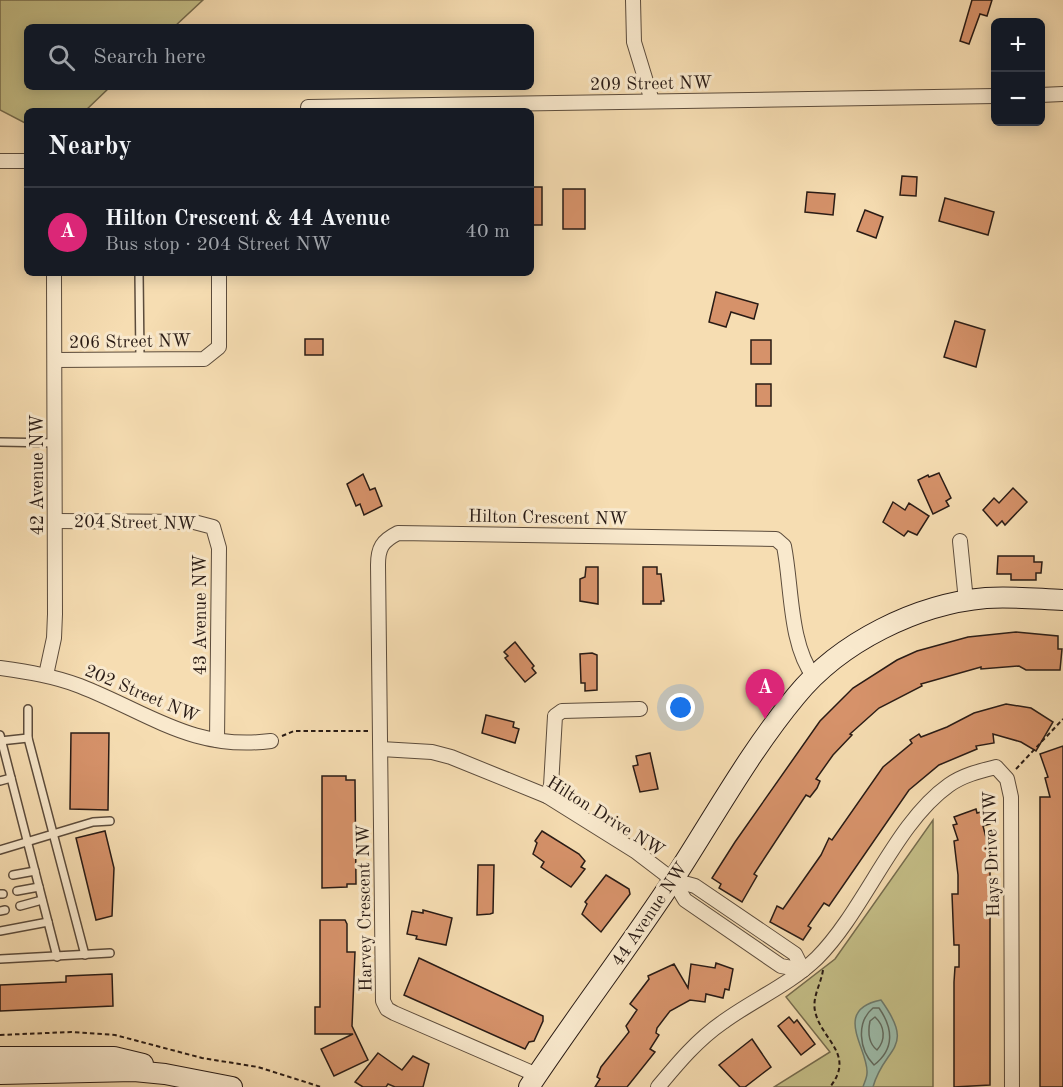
<!DOCTYPE html>
<html lang="en">
<head>
<meta charset="utf-8">
<style>
	:root { --surface:#171b24; --page:#242831; --text:#f1f3f6; --muted:#9ea1a6; --line:#363941; --accent:#db2777 }
	body { margin:0; font-family:"Old Standard TT",serif; background:var(--page); color:var(--text) }
	.controls { position:absolute; right:18px; top:18px; display:grid; overflow:hidden; border-radius:9px; box-shadow:0 3px 15px #0003 }
	.controls button { width:54px; height:54px; display:grid; place-items:center; padding:0; border:0; border-bottom:2px solid var(--line); background:var(--surface); color:var(--text); font:30px sans-serif }
	.you { position:absolute; left:681px; top:708px; width:21px; height:21px; margin:-15px; border:4px solid #fff; border-radius:50%; background:#1a73e8; box-shadow:0 0 0 9px #1a73e833 }
	.badge { display:grid; place-items:center; width:39px; height:39px; border-radius:50%; background:var(--accent); color:#fff; font-size:20px; font-weight:700 }
	.pin { position:absolute; translate:-50% -50px; filter:drop-shadow(0 2px 3px #0008) }
	.pin::after { content:''; position:absolute; top:32px; width:21px; height:18px; background:inherit; clip-path:polygon(0 0,100% 0,50% 100%) }
	.list { margin:0; padding:0; list-style:none }
	h2 { display:flex; justify-content:space-between; align-items:center; height:78px; margin:0; padding:0 24px; font-size:26px }
	h2 small { font-size:20px; font-weight:400; color:var(--muted) }
	.list li { display:grid; grid-template-columns:39px 1fr auto; gap:18px; align-items:center; box-sizing:border-box; height:90px; padding:0 24px; border-top:2px solid var(--line) }
	.list b { display:block; font-size:22px; white-space:nowrap }
	.list p { margin:0; font-size:20px; white-space:nowrap; color:var(--muted) }
	.list em { font-size:20px; font-style:normal; color:var(--muted) }
	.icon { flex:none; width:33px; height:33px; fill:none; stroke:currentColor; stroke-width:2; stroke-linecap:round; stroke-linejoin:round }
	.map { position:relative; flex:none; width:1063px; height:1087px; overflow:hidden }
	.search { position:absolute; background:var(--surface); box-shadow:0 3px 15px #0003; left:24px; top:24px; width:510px; height:66px; display:flex; align-items:center; gap:15px; box-sizing:border-box; padding:0 21px; border-radius:9px; color:var(--muted); font-size:22px }
	.panel { position:absolute; background:var(--surface); box-shadow:0 3px 15px #0003; left:24px; top:108px; width:510px; height:168px; border-radius:9px }
	.map>svg:first-child { display:block }
	.green { fill:#c4be87; stroke:#766c4e; stroke-width:1.5 }
	.water { fill:#9dbcaa; stroke:#6f7c6e; stroke-width:1.5 }
	.lines { fill:none; stroke-linecap:round; stroke-linejoin:round }
	.shore { stroke:#636c60; stroke-width:1.5 }
	.building { fill:#d6926a; stroke:#291b15; stroke-width:1.5 }
	.lane-casing { stroke:#5c4c3c; stroke-width:10 }
	.street-casing { stroke:#5c4c3c; stroke-width:16 }
	.secondary-casing { stroke:#291b15; stroke-width:22 }
	.path { stroke:#291b15; stroke-width:2; stroke-dasharray:4.5 3; stroke-linecap:butt }
	.lane { stroke:#f9e9cd; stroke-width:7 }
	.street { stroke:#f9e9cd; stroke-width:14 }
	.secondary { stroke:#f9e9cd; stroke-width:20 }
	.labels { text-anchor:middle; stroke-width:6; stroke-linejoin:round; paint-order:stroke }
	.street-label { font-size:18px; fill:#291b15; stroke:#f9e9cd }
</style>
</head>
<body>
<div class="map">
<svg width="1063" height="1087" viewBox="0 0 1063 1087">
	<rect width="100%" height="100%" fill="#f6ddb2"/>
	<filter id="stains"><feTurbulence type="fractalNoise" baseFrequency=".00333" numOctaves="4"/><feColorMatrix values="0 0 0 0 .2 0 0 0 0 .09 0 0 0 0 .02 0 0 0 .5 -.17"/></filter>
	<radialGradient id="worn" r=".72"><stop offset=".6" stop-color="#630" stop-opacity="0"/><stop offset="1" stop-color="#630" stop-opacity=".3"/></radialGradient>
	<g class="green">
		<polygon points="0,0 203,0 174,27 27,27 27,87 110,87 85,111 27,111 27,124 0,110"/>
		<polygon points="933,820 933,1087 774,1087 830,1052 786,997 835,959"/>
	</g>
	<path class="water" d="M881,1000c36,50 3,46 -8,87h-10c1,-4 4,-9 4,-14 2,-23 -36,-63 14,-73z"/>
	<g class="lines">
		<g class="shore">
			<path d="M873,1008h6c14,20 16,41 -5,57 -15,-15 -18,-43 -1,-57z"/>
			<path d="M875,1017c10,9 11,23 2,33 -9,-7 -9,-19 -7,-29z"/>
		</g>
	</g>
	<g class="building">
		<polygon points="972,0 992,0 987,16 980,14 969,44 960,41"/>
		<polygon points="902,176 917,177 916,196 900,195"/>
		<rect x="531" y="187" width="11" height="38"/>
		<rect x="563" y="189" width="22" height="40"/>
		<polygon points="807,192 835,194 833,215 805,212"/>
		<polygon points="945,198 994,212 988,235 939,221"/>
		<polygon points="865,210 883,217 876,238 857,231"/>
		<polygon points="716,292 758,304 754,319 731,312 726,327 709,322"/>
		<polygon points="955,321 985,330 976,367 944,357"/>
		<rect x="305" y="339" width="18" height="16"/>
		<rect x="751" y="340" width="20" height="24"/>
		<rect x="756" y="384" width="15" height="22"/>
		<polygon points="939,473 951,498 946,501 949,506 933,514 918,480 928,475 929,477"/>
		<polygon points="363,474 370,490 375,488 382,506 364,515 360,504 356,506 347,484"/>
		<polygon points="1013,488 1027,502 1005,525 1002,521 997,526 983,510 994,498 999,503"/>
		<polygon points="893,502 905,510 909,503 929,516 917,535 908,531 904,536 883,522"/>
		<polygon points="998,556 1034,556 1034,562 1042,562 1041,573 1036,573 1036,580 1011,580 1011,574 997,574"/>
		<polygon points="586,567 598,567 598,604 580,601 580,579 585,577"/>
		<polygon points="643,567 657,567 657,574 661,574 664,601 661,601 661,604 643,604"/>
		<polygon points="1016,632 1058,636 1058,649 1062,649 1060,670 1026,670 1019,666 981,669 981,667 921,684 922,686 879,708 850,734 852,735 833,755 816,779 820,781 817,788 810,797 806,795 754,874 757,876 742,902 719,888 721,884 712,878 735,842 820,721 853,688 897,660 917,651 968,637"/>
		<polygon points="515,642 534,666 532,668 536,673 525,682 505,658 508,656 504,652"/>
		<polygon points="592,653 597,655 597,690 585,691 585,683 581,683 580,654"/>
		<polygon points="1006,704 1031,708 1053,722 1036,751 1021,742 993,734 994,743 976,746 977,749 939,765 909,790 829,906 824,903 808,926 811,928 803,940 770,922 777,906 783,909 821,855 829,838 832,840 883,767 912,743 910,740 919,734 921,737 947,727 974,713"/>
		<polygon points="486,715 514,722 513,727 519,729 515,743 482,733"/>
		<polygon points="71,733 109,733 108,810 70,809"/>
		<polygon points="1063,746 1063,1087 1040,1087 1040,797 1050,797 1045,778 1048,777 1040,754"/>
		<polygon points="650,753 658,789 640,792 633,766 638,765 636,756"/>
		<polygon points="322,776 346,776 346,780 355,780 356,884 347,884 347,887 322,888"/>
		<polygon points="976,809 977,813 985,811 990,824 983,826 990,853 990,1085 954,1087 954,982 955,967 959,967 959,945 954,945 952,894 958,894 958,875 954,841 958,840 953,825 957,824 954,817"/>
		<polygon points="105,831 114,868 112,916 96,920 76,838"/>
		<polygon points="542,831 579,854 585,861 581,867 585,869 571,887 541,867 544,862 533,854 537,843 535,841"/>
		<polygon points="478,865 494,865 493,913 490,914 477,915"/>
		<polygon points="606,875 629,889 630,894 601,932 582,914 587,904 585,902"/>
		<polygon points="423,910 452,918 446,945 416,939 417,936 407,934 412,911 423,913"/>
		<polygon points="320,920 345,920 347,924 347,952 355,952 352,1026 368,1060 334,1076 321,1049 353,1034 315,1034 315,1007 320,1007"/>
		<polygon points="419,958 543,1016 543,1021 534,1041 529,1042 525,1049 404,995"/>
		<polygon points="716,963 733,969 729,990 725,989 723,998 706,994 705,1002 690,1000 670,1011 657,1028 656,1033 659,1035 650,1049 655,1052 627,1087 595,1087 600,1079 597,1077 601,1067 629,1032 626,1026 637,1010 630,1004 649,979 648,976 674,964 688,988 691,964 715,968"/>
		<polygon points="112,974 113,1006 0,1011 0,985 66,982 66,976"/>
		<polygon points="789,1017 794,1023 797,1020 815,1044 801,1055 778,1026"/>
		<polygon points="752,1039 771,1067 745,1087 740,1087 719,1065"/>
		<polygon points="378,1053 402,1070 413,1056 429,1064 423,1087 395,1087 388,1084 386,1087 363,1087 355,1082"/>
	</g>
	<g class="lines">
		<defs>
			<g id="lane">
				<polyline points="139,273 140,359"/>
				<polyline points="0,442 55,443"/>
				<polyline points="28,709 28,738 85,955"/>
				<polyline points="0,735 57,957"/>
				<polyline points="0,741 28,738"/>
				<polyline points="0,781 11,778"/>
				<polyline points="0,850 93,822 110,821"/>
				<polyline points="13,875 35,871"/>
				<polyline points="17,891 39,887"/>
				<polyline points="0,894 3,894"/>
				<polyline points="20,906 42,900"/>
				<polyline points="0,911 5,910"/>
				<polyline points="0,931 48,922"/>
				<polyline points="0,959 110,953"/>
			</g>
			<g id="street">
				<polyline points="633,0 634,42 652,101"/>
				<polyline points="1040,95 1063,94"/>
				<polyline points="308,107 996,96"/>
				<polyline points="0,161 27,161"/>
				<polyline points="55,360 204,359 219,347 219,273"/>
				<polyline points="56,521 194,522 213,527 219,548 217,740"/>
				<polyline points="960,541 966,601"/>
				<path d="M0,668c28,4 54,8 80,18 69,27 113,65 191,55"/>
				<polyline points="46,675 54,638 55,614 54,273"/>
				<polyline points="381,749 432,752 451,757 547,796 635,851 673,880 685,900 781,966 803,970"/>
				<polyline points="547,796 551,786 555,716 562,711 640,709"/>
				<polyline points="673,880 695,886 795,954 803,970"/>
				<path d="M537,1075l-143,-62 -7,-4 -4,-8 -5,-436c0,-17 4,-24 20,-32l378,6 8,7c8,40 5,98 30,131"/>
				<path d="M658,1087c20,-24 39,-47 65,-65 30,-22 66,-37 94,-64 48,-48 78,-135 132,-173 14,-10 31,-14 47,-18l11,12 4,18 1,290"/>
			</g>
			<g id="secondary">
				<polyline points="0,1057 114,1057 143,1064"/>
				<polyline points="0,1074 134,1071 165,1074 232,1087"/>
				<path d="M529,1087c48,-72 101,-141 148,-213 38,-59 74,-124 119,-178 44,-54 121,-92 190,-98 25,-2 52,1 77,2"/>
			</g>
		</defs>
		<use href="#lane" class="lane-casing"/>
		<use href="#street" class="street-casing"/>
		<use href="#secondary" class="secondary-casing"/>
		<g class="path">
			<polyline points="282,736 294,731 369,731"/>
			<polyline points="1016,769 1063,719"/>
			<path d="M823,970c-2,14 -11,27 -8,41 6,29 41,43 15,76"/>
			<polyline points="0,1035 71,1032 115,1035 202,1058 258,1067 321,1087"/>
		</g>
		<use href="#lane" class="lane"/>
		<use href="#street" class="street"/>
		<use href="#secondary" class="secondary"/>
	</g>
	<g class="labels">
		<g class="street-label">
			<text transform="translate(651 83) rotate(-1)" y="6">209 Street NW</text>
			<text transform="translate(130 341) rotate(-1)" y="6">206 Street NW</text>
			<text transform="translate(37 475) rotate(-90)" y="6">42 Avenue NW</text>
			<text transform="translate(548 517) rotate(1)" y="6">Hilton Crescent NW</text>
			<text transform="translate(135 522) rotate(1)" y="6">204 Street NW</text>
			<text transform="translate(200 615) rotate(-90)" y="6">43 Avenue NW</text>
			<text transform="translate(142 693) rotate(23)" y="6">202 Street NW</text>
			<text transform="translate(606 816) rotate(32)" y="6">Hilton Drive NW</text>
			<text transform="translate(991 854) rotate(-92)" y="6">Hays Drive NW</text>
			<text transform="translate(364 908) rotate(-91)" y="6">Harvey Crescent NW</text>
			<text transform="translate(649 914) rotate(-56)" y="6">44 Avenue NW</text>
		</g>
	</g>
	<rect width="100%" height="100%" filter="url(#stains)"/>
	<rect width="100%" height="100%" fill="url(#worn)"/>
</svg>
<div class="controls">
<button>+</button>
<button>−</button>
</div>
<div class="you"></div>
<div class="pin badge" style="left:765px;top:719px">A</div>
<div class="search"><svg class="icon" aria-label="search" viewBox="0 0 24 24"><circle cx="10" cy="10" r="6"/><path d="M15 15l6 6"/></svg>Search here</div>
<section class="panel">
<h2>Nearby<small></small></h2>
<ul class="list">
<li><span class="badge">A</span><div><b>Hilton Crescent &amp; 44 Avenue</b><p>Bus stop · 204 Street NW</p></div><em>40 m</em></li>
</ul>
</section>
</div>
</body>
</html>
